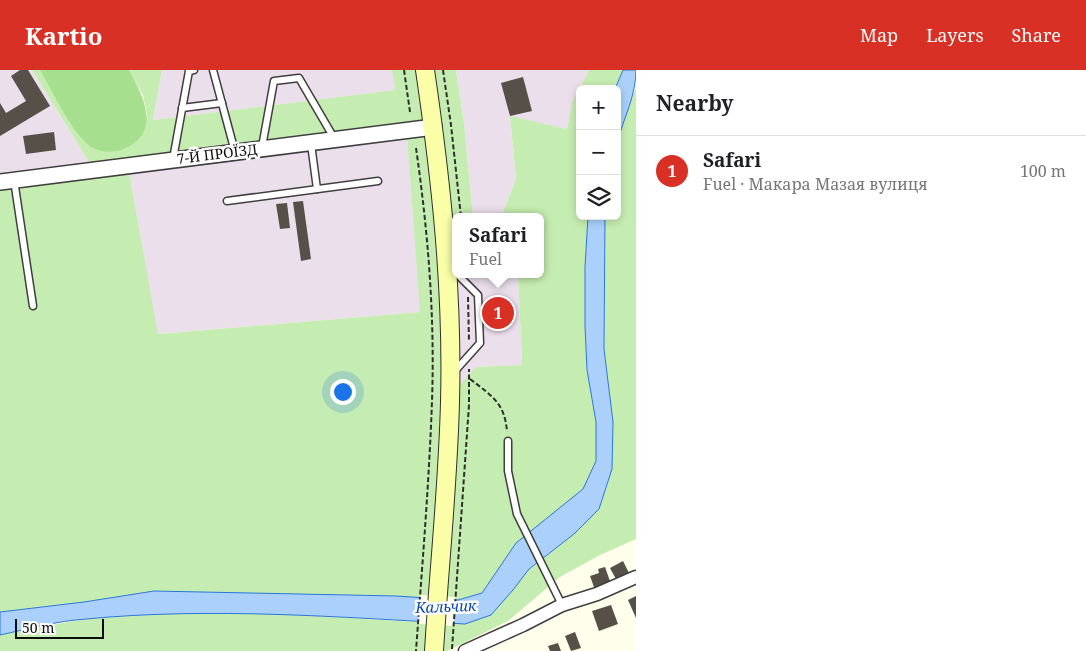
<!DOCTYPE html>
<html lang="en">
<head>
<meta charset="utf-8">
<style>
	:root { --surface:#fff; --page:#f2f2f2; --text:#202124; --muted:#757577; --line:#e0e0e0; --accent:#d93025 }
	body { margin:0; font-family:"Noto Serif",serif; background:var(--page); color:var(--text) }
	.controls { position:absolute; right:15px; top:15px; display:grid; overflow:hidden; border-radius:8px; box-shadow:0 2px 8px #0003 }
	.controls button { width:45px; height:45px; display:grid; place-items:center; padding:0; border:0; border-bottom:1px solid var(--line); background:var(--surface); color:var(--text); font:25px sans-serif }
	.scale { position:absolute; left:15px; bottom:12px; width:89px; box-sizing:border-box; padding-left:5px; border:2px solid #0c0c0c; border-top:0; font-size:14px; line-height:18px; white-space:nowrap; color:#0c0c0c; -webkit-text-stroke:4px #fff; paint-order:stroke }
	.you { position:absolute; left:342px; top:321px; width:18px; height:18px; margin:-12px; border:4px solid #fff; border-radius:50%; background:#1a73e8; box-shadow:0 0 0 8px #1a73e833 }
	.badge { display:grid; place-items:center; width:32px; height:32px; border-radius:50%; background:var(--accent); color:#fff; font-size:16px; font-weight:700 }
	.pin { position:absolute; translate:-50% -50%; border:2px solid #fff; box-shadow:0 1px 5px #0006 }
	.popup { position:absolute; left:452px; top:143px; width:92px; height:65px; box-sizing:border-box; display:grid; place-content:center; border-radius:8px; background:var(--surface); filter:drop-shadow(0 1px 4px #0005); font-size:16px; white-space:nowrap; color:var(--muted) }
	.popup b { font-size:19px; color:var(--text) }
	.popup::after { content:''; position:absolute; left:50%; top:100%; margin-left:-10px; border:10px solid transparent; border-top-color:var(--surface) }
	.list { margin:0; padding:0; list-style:none }
	h2 { display:flex; justify-content:space-between; align-items:center; height:65px; margin:0; padding:0 20px; font-size:21px }
	h2 small { font-size:16px; font-weight:400; color:var(--muted) }
	.list li { display:grid; grid-template-columns:32px 1fr auto; gap:15px; align-items:center; box-sizing:border-box; height:70px; padding:0 20px; border-top:1px solid var(--line) }
	.list b { display:block; font-size:19px; white-space:nowrap }
	.list p { margin:0; font-size:16px; white-space:nowrap; color:var(--muted) }
	.list em { font-size:16px; font-style:normal; color:var(--muted) }
	.icon { flex:none; width:28px; height:28px; fill:none; stroke:currentColor; stroke-width:2; stroke-linecap:round; stroke-linejoin:round }
	.map { position:relative; flex:none; width:636px; height:581px; overflow:hidden }
	header { display:flex; align-items:center; gap:30px; box-sizing:border-box; height:70px; padding:0 25px; background:var(--accent); color:#fff }
	header strong { font-size:24px }
	nav { display:flex; gap:28px; margin-inline-start:auto; font-size:18px }
	main { display:flex }
	aside { flex:1; background:var(--surface) }
	.map>svg:first-child { display:block }
	.industrial { fill:#ecdfec }
	.green { fill:#c6edb1 }
	.forest { fill:#a6e08f }
	.water { fill:#abd0fc; stroke:#2a76db }
	.pier { fill:#ffffec }
	.building { fill:#565048 }
	.lines { fill:none; stroke-linecap:round; stroke-linejoin:round }
	.service-casing { stroke:#3f3f3f; stroke-width:9 }
	.minor-casing { stroke:#3f3f3f; stroke-width:15 }
	.tertiary-casing { stroke:#3f3f3f; stroke-width:18 }
	.secondary-casing { stroke:#2e2e2e; stroke-width:20 }
	.path { stroke:#2e2e2e; stroke-width:2; stroke-dasharray:5 2.5; stroke-linecap:butt }
	.service { stroke:#fff; stroke-width:6 }
	.minor { stroke:#fff; stroke-width:12 }
	.tertiary { stroke:#fff; stroke-width:15 }
	.secondary { stroke:#faffa7; stroke-width:18 }
	.labels { text-anchor:middle; stroke-width:5; stroke-linejoin:round; paint-order:stroke }
	.street-label { font-size:14px; fill:#0c0c0c; stroke:#fff }
	.water-label { font-size:15px; font-style:italic; fill:#0a49aa; stroke:#fff }
</style>
</head>
<body>
<header>
<strong>Kartio</strong>
<nav><a>Map</a><a>Layers</a><a>Share</a></nav>
</header>
<main>
<div class="map">
<svg width="636" height="581" viewBox="0 0 636 581">
	<rect width="100%" height="100%" fill="#ffffec"/>
	<g class="industrial">
		<polygon points="0,0 32,0 91,95 0,106"/>
		<polygon points="162,0 392,0 396,20 153,50"/>
		<polygon points="456,0 589,0 572,32 567,59 510,47 516,109 501,147 473,147 464,53"/>
		<polygon points="407,66 421,242 157,264 129,102"/>
		<polygon points="450,183 455,189 456,204 518,204 522,295 477,297 454,321"/>
	</g>
	<g class="green">
		<polygon points="32,0 40,0 82,68 147,45 143,25 129,0 162,0 153,50 395,20 392,0 422,0 430,51 91,95"/>
		<polygon points="429,0 456,0 464,53 473,147 456,147 455,189 450,183"/>
		<polygon points="589,0 623,0 615,19 580,19 580,146 588,146 585,197 585,256 587,300 596,352 596,390 583,419 554,444 500,498 483,523 458,530 442,529 454,321 476,297 522,295 518,204 540,204 540,147 501,147 516,109 510,46 567,59 572,32"/>
		<polygon points="636,18 636,469 600,485 560,507 508,551 447,581 439,581 440,553 513,520 529,499 574,464 599,439 613,352 604,279 605,146 617,146 617,72 625,43"/>
		<polygon points="430,63 445,263 434,528 154,521 84,532 0,542 0,118 129,102 158,264 420,242 407,66"/>
		<polygon points="183,543 270,543 432,553 429,581 0,581 0,565 84,549"/>
	</g>
	<path class="forest" d="M40,0h89c15,27 34,65 -8,80 -10,3 -22,2 -30,-3 -20,-15 -38,-55 -51,-77z"/>
	<g class="water">
		<path d="M623,0h13c0,25 -12,48 -19,72v-53h-2z"/>
		<path d="M588,146h17l-1,133 9,73 -1,47 -13,40 -25,25 -45,35 -16,21 -22,25 -26,9c-127,-7 -253,-17 -379,-5 -29,2 -58,10 -86,16v-23l84,-10 70,-11 242,5 62,4 24,-7 34,-50 67,-54 13,-28v-39l-9,-52 -2,-44v-59z"/>
	</g>
	<polygon class="pier" points="420,525 455,527 454,556 418,554"/>
	<g class="building">
		<polygon points="20,0 28,0 50,36 0,66 0,33 6,43 26,31 11,6"/>
		<polygon points="523,7 532,41 510,46 501,13"/>
		<polygon points="54,62 56,80 26,84 23,66"/>
		<polygon points="303,131 311,189 301,191 293,132"/>
		<polygon points="287,133 290,158 280,159 276,134"/>
		<polygon points="509,234 510,252 486,253 486,235"/>
		<polygon points="623,491 630,505 617,511 610,498"/>
		<polygon points="605,497 611,514 595,520 590,506 599,503 598,499"/>
		<polygon points="636,526 636,548 628,530"/>
		<polygon points="611,535 618,554 599,561 592,541"/>
		<polygon points="575,562 581,578 571,581 565,566"/>
		<polygon points="558,573 561,581 550,581 548,576"/>
	</g>
	<g class="lines">
		<defs>
			<g id="service">
				<polyline points="213,0 235,82"/>
				<polyline points="182,38 222,33"/>
				<polyline points="311,74 317,119"/>
				<polyline points="262,77 274,11 299,8 334,68"/>
				<polyline points="173,89 189,1 194,0"/>
				<polyline points="14,110 33,236"/>
				<polyline points="227,131 378,111"/>
				<polyline points="454,302 480,273 478,225 457,204"/>
				<polyline points="508,371 508,401 517,444 562,535"/>
			</g>
			<polyline id="minor" points="465,581 523,555 562,535 597,524 636,507"/>
			<polyline id="tertiary" points="0,112 434,57"/>
			<path id="secondary" d="M425,0c16,109 28,221 25,332 -2,83 -11,166 -16,249"/>
		</defs>
		<use href="#service" class="service-casing"/>
		<use href="#minor" class="minor-casing"/>
		<use href="#tertiary" class="tertiary-casing"/>
		<use href="#secondary" class="secondary-casing"/>
		<g class="path">
			<polyline points="404,0 410,42"/>
			<polyline points="443,0 451,55 461,147"/>
			<path d="M416,78c12,83 19,169 16,253 -3,84 -10,167 -16,250"/>
			<polyline points="468,227 469,272"/>
			<path d="M470,309c22,17 35,24 37,53"/>
			<polyline points="452,579 469,335 469,299"/>
		</g>
		<use href="#service" class="service"/>
		<use href="#minor" class="minor"/>
		<use href="#tertiary" class="tertiary"/>
		<use href="#secondary" class="secondary"/>
	</g>
	<g class="labels">
		<g class="street-label">
			<text transform="translate(217 84) rotate(-7)" y="5">7-Й ПРОЇЗД</text>
		</g>
		<g class="water-label">
			<text transform="translate(446 537) rotate(-2)" y="5">Кальчик</text>
		</g>
	</g>
</svg>
<div class="controls">
<button>+</button>
<button>−</button>
<button><svg class="icon" aria-label="layers" viewBox="0 0 24 24"><path d="M12 4l9 5-9 5-9-5zM3 14l9 5 9-5"/></svg></button>
</div>
<div class="scale">50 m</div>
<div class="you"></div>
<div class="pin badge" style="left:498px;top:243px">1</div>
<div class="popup"><b>Safari</b>Fuel</div>
</div>
<aside>
<h2>Nearby<small></small></h2>
<ul class="list">
<li><span class="badge">1</span><div><b>Safari</b><p>Fuel · Макара Мазая вулиця</p></div><em>100 m</em></li>
</ul>
</aside>
</main>
</body>
</html>
